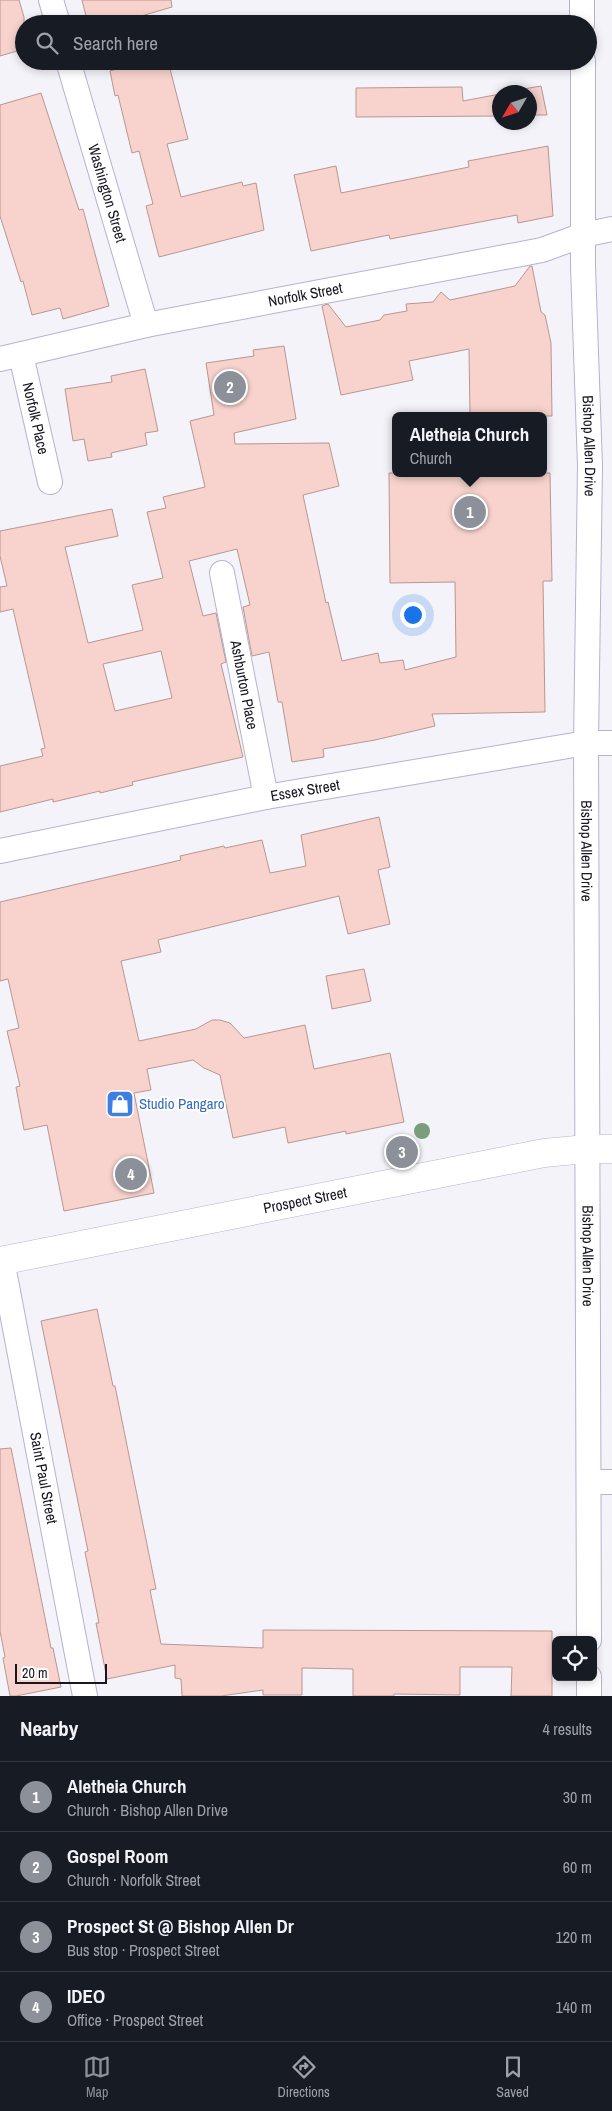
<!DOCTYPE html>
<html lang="en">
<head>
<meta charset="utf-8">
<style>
	:root { --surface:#171b24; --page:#242831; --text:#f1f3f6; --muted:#9ea1a6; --line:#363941; --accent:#8c9099 }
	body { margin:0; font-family:"Archivo Narrow",sans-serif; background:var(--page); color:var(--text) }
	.controls { position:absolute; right:15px; bottom:15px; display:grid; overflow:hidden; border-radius:8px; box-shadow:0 2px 8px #0003 }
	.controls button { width:45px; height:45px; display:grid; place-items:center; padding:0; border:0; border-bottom:1px solid var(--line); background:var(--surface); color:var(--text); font:25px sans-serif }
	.compass { position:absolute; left:492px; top:85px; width:45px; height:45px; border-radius:50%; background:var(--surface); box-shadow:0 2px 8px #0003; rotate:231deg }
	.scale { position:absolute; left:15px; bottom:12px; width:92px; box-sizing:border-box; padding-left:5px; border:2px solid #171621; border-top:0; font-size:14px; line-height:18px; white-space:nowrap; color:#171621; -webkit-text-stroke:4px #fff; paint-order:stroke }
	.you { position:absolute; left:412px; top:614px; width:18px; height:18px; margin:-12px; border:4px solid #fff; border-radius:50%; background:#1a73e8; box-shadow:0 0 0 8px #1a73e833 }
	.badge { display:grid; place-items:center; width:32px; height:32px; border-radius:50%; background:var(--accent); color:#fff; font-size:16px; font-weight:700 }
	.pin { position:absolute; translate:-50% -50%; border:2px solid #fff; box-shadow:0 1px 5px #0006 }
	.popup { position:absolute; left:392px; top:412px; width:155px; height:65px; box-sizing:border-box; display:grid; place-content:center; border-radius:8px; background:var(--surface); filter:drop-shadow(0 1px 4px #0005); font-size:16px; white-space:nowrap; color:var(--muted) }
	.popup b { font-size:19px; color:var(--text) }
	.popup::after { content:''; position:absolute; left:50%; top:100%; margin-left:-10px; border:10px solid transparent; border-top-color:var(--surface) }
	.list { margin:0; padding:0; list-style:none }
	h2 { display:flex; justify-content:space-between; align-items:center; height:65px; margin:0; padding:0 20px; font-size:21px }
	h2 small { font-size:16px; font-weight:400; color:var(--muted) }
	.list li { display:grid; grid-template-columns:32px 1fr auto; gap:15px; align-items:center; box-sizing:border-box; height:70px; padding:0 20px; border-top:1px solid var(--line) }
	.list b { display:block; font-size:19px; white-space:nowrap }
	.list p { margin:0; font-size:16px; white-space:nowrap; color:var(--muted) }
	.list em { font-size:16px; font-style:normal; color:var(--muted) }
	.icon { flex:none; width:28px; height:28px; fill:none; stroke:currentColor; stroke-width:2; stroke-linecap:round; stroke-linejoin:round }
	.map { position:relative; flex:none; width:612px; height:1696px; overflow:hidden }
	.search { position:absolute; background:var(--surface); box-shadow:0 2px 8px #0003; left:15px; right:15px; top:15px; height:55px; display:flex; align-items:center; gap:12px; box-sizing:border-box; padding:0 18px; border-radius:28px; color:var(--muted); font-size:19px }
	.sheet { height:345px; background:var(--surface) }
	nav { display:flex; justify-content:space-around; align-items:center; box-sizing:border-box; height:70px; border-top:1px solid var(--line); background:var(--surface); font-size:14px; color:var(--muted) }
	nav a { display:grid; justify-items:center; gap:2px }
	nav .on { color:var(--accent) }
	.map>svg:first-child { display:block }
	.building { fill:#f8d3cd; stroke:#b99691; fill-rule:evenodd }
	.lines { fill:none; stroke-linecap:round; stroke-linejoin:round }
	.minor-casing { stroke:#b5b2d0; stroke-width:26 }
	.primary-casing { stroke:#b5b2d0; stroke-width:29 }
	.minor { stroke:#fff; stroke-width:24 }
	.primary { stroke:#fff; stroke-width:28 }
	.tree { fill:#7a9d7c }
	.labels { text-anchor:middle; stroke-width:4; stroke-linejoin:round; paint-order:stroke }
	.street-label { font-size:15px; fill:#171621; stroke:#fff }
	.shop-label { font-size:15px; fill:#366cbe; stroke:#fff; text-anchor:start }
</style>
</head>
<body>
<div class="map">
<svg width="612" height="1696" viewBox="0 0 612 1696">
	<rect width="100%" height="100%" fill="#f4f3fa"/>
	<g class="building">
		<polygon points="0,0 19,0 24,17 24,49 0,56"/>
		<polygon points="82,0 171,0 172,7 114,24 88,24"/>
		<polygon points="143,61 168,61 188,139 167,144 181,197 242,182 243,186 256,183 264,230 159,257 146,206 153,204 139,151 132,153 118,95 115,96 110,71"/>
		<polygon points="541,86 547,115 530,115 530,92 506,92"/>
		<polygon points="462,87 463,101 500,94 500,116 356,117 356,88"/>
		<polygon points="41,93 79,210 83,209 109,306 63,319 60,308 32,315 23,281 21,282 0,216 0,105"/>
		<polygon points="548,146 553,216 518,223 517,215 390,239 389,235 311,251 294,175 336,166 341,193 469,167 468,161"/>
		<polygon points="530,266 532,266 541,312 545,315 551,343 552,416 470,416 469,349 409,361 413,380 341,395 322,306 328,304 346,327 380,320 384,315 407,311 406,304 433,302 441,292 450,300 515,286"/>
		<path d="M284,346l12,73 -62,14 1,11 94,-1 10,43 -36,9 23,108 2,-1 14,59 36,-8 2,10 23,-3 2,10 51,-13 -1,-75 -65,1 -1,-110h161l2,108h-9l2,131 -113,2 3,12 -60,14 -52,9 1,8 -32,5 -10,-60h-4l-9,-50 -17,4 -9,-49 7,-2 -13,-56 -48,12 14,55 13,-3 10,49 -5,2 22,93 -111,25 1,3 -33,8v-2l-47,11v-3l-53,13v-46l43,-10 -2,-7 4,-1 -32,-139 -13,3v-25l7,-1 -7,-30v-25l112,-22 6,27 -53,11 23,96 55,-13 -11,-45 31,-7 -16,-66 19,-4 -3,-11 42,-10 -15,-66 24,-6 -8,-52 48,-7 -1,-6zM161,651l11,47 -57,13 -12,-47z"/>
		<polygon points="145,369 158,431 145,433 147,445 111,453 112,457 88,461 84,439 73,441 65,389 112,382 111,376"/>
		<polygon points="379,817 390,867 378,870 390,924 348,934 339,896 158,940 161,952 121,961 139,1041 196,1029 212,1020 220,1020 230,1023 244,1038 305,1025 314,1069 390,1053 404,1122 346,1134 346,1131 288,1143 285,1127 233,1138 220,1075 204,1068 193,1060 147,1069 151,1090 134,1093 154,1193 64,1211 47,1125 24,1130 16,1087 20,1086 7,1031 19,1028 8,979 0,981 0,902 181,860 180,856 224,846 225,848 262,840 270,873 306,866 301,835"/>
		<polygon points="364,969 371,1001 332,1009 326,976"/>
		<polygon points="97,1309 113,1386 115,1386 156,1589 150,1590 161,1644 263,1648 263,1630 552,1631 552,1696 511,1696 512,1667 460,1667 460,1695 394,1694 394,1696 353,1696 353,1669 302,1668 302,1695 263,1695 263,1690 221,1696 182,1696 181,1679 175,1678 175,1665 107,1679 96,1623 99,1623 85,1552 88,1551 41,1321"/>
		<polygon points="11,1448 51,1648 53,1648 61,1687 16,1696 10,1696 3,1658 5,1657 0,1631 0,1449"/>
	</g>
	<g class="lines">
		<defs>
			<g id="minor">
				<polyline points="51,0 58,24"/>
				<polyline points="582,0 582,24"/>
				<path id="s1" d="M68,61l78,264"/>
				<path id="s2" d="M583,61v206l7,199 -4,277 3,897"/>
				<path id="s3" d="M21,355l29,127"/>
				<path id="s4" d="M0,359l146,-34 396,-75 41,-15 29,-6"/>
				<path id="s5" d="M222,573l44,224"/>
				<path id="s6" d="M0,851l266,-54 320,-54h26"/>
				<path id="s7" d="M2,1260l83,436"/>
				<polyline points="589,1482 612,1482"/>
				<polyline points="589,1677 589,1696"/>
			</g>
			<g id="primary">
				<path id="s8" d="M0,1261l544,-108 43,-4h25"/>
			</g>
		</defs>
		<use href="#minor" class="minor-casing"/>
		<use href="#primary" class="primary-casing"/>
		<use href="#minor" class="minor"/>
		<use href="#primary" class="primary"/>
	</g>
	<circle class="tree" cx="422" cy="1131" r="8"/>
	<defs>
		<symbol id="shop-square" viewBox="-11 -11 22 22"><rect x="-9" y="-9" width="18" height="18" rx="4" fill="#3f7fe0" stroke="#fff"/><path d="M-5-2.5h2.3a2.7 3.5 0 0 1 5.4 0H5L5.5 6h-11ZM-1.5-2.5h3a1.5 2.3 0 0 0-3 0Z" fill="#fff"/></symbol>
	</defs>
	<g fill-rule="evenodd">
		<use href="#shop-square" x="104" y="1088" width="32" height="32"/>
	</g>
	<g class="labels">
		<g class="street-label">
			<text dy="5" stroke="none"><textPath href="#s1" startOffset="138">Washington Street</textPath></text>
			<text dy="5" stroke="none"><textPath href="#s4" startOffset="312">Norfolk Street</textPath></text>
			<text dy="5" stroke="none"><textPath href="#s3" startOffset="65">Norfolk Place</textPath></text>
			<text dy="5" stroke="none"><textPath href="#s2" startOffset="385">Bishop Allen Drive</textPath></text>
			<text dy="5" stroke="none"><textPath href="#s5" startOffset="114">Ashburton Place</textPath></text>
			<text dy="5" stroke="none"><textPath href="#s6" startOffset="311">Essex Street</textPath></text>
			<text dy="5" stroke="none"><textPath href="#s2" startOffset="790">Bishop Allen Drive</textPath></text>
			<text dy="5" stroke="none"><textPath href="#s8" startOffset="311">Prospect Street</textPath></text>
			<text dy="5" stroke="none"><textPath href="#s2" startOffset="1195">Bishop Allen Drive</textPath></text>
			<text dy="5" stroke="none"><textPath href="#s7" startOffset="222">Saint Paul Street</textPath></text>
		</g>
		<g class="shop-label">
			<text x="139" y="1109">Studio Pangaro</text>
		</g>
	</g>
</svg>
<div class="controls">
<button><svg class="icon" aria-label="locate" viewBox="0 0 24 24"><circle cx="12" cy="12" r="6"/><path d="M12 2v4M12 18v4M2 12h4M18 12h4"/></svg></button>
</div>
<svg class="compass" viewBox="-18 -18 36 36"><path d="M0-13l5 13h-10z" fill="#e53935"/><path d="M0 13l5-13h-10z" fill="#9ea1a6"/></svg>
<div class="scale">20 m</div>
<div class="you"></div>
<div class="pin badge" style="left:470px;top:512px">1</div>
<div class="popup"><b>Aletheia Church</b>Church</div>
<div class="pin badge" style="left:230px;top:387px">2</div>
<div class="pin badge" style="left:402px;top:1152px">3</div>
<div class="pin badge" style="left:131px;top:1174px">4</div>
<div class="search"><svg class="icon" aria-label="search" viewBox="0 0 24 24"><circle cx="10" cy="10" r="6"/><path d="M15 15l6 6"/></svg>Search here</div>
</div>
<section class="sheet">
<h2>Nearby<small>4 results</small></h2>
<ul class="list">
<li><span class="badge">1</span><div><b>Aletheia Church</b><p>Church · Bishop Allen Drive</p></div><em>30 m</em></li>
<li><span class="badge">2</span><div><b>Gospel Room</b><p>Church · Norfolk Street</p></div><em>60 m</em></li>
<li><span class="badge">3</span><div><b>Prospect St @ Bishop Allen Dr</b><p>Bus stop · Prospect Street</p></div><em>120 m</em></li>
<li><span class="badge">4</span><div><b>IDEO</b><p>Office · Prospect Street</p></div><em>140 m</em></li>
</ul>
</section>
<nav>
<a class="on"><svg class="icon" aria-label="map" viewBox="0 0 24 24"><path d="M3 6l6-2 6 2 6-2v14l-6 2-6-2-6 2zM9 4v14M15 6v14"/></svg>Map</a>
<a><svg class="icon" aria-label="directions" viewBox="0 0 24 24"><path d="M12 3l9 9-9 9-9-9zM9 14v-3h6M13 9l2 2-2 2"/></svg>Directions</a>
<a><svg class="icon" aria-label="saved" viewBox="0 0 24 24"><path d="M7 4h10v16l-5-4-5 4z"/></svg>Saved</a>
</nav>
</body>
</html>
